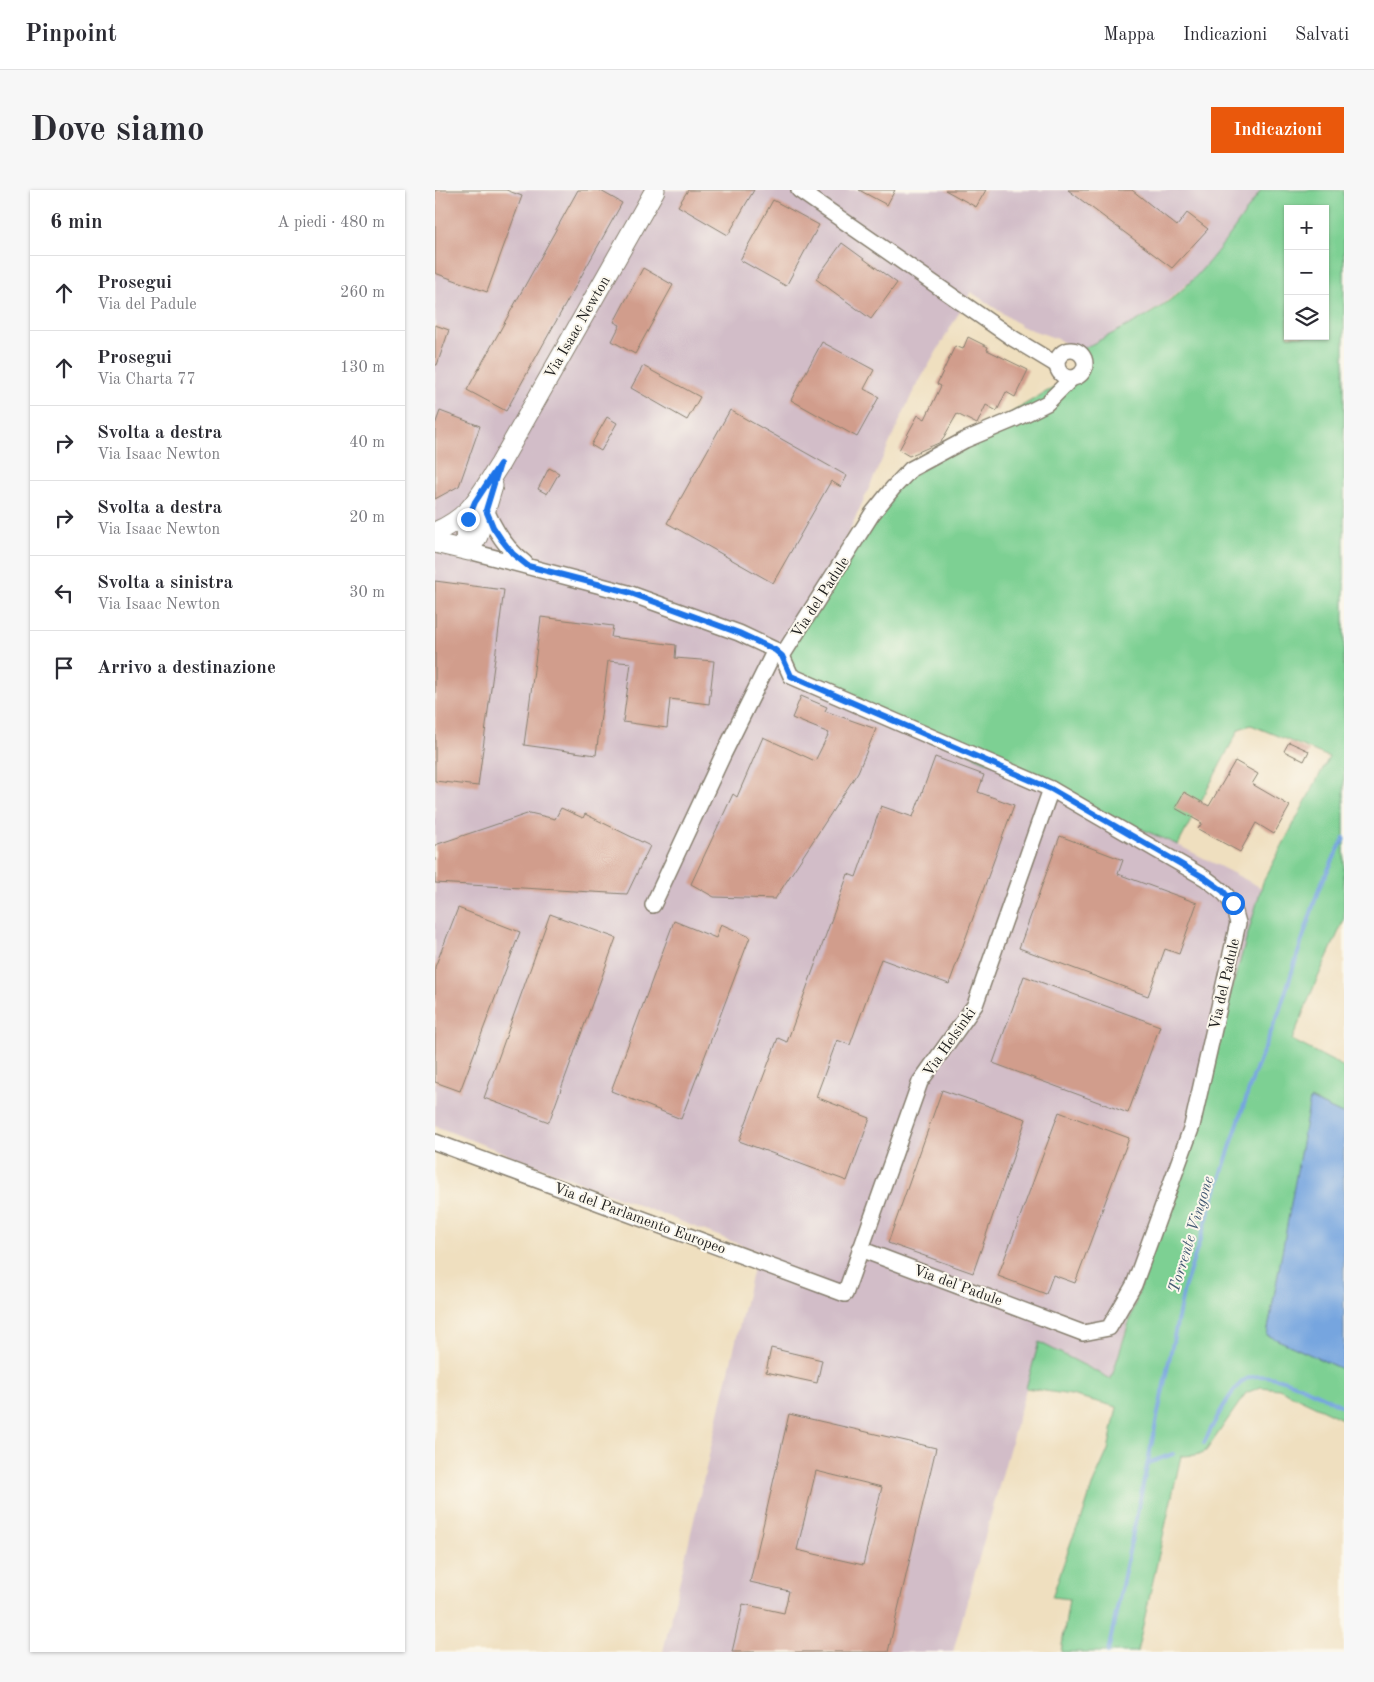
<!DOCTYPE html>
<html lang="it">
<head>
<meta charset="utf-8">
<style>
	:root { --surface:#fff; --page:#f7f7f7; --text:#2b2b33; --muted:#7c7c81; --line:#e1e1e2; --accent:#ea580c }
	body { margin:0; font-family:"Old Standard TT",serif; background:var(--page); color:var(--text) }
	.controls { position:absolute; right:15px; top:15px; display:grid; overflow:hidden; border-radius:0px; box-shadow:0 1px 4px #0004 }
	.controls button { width:45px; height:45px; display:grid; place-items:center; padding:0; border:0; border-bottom:1px solid var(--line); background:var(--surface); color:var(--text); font:25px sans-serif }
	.stop { position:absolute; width:15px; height:15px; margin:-11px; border:4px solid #1a73e8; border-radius:50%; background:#fff }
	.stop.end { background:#1a73e8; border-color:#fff; box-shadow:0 1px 5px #0008 }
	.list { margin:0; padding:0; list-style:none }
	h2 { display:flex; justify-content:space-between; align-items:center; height:65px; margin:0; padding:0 20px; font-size:21px }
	h2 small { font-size:16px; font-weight:400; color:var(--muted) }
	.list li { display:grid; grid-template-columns:32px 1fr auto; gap:15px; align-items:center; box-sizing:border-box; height:75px; padding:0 20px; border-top:1px solid var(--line) }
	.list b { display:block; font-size:19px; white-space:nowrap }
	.list p { margin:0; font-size:16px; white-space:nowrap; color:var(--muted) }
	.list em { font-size:16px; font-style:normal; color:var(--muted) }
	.icon { flex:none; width:28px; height:28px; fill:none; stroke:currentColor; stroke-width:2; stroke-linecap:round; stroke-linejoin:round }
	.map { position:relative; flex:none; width:909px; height:1462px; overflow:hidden; border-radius:0px }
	header { display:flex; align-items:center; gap:30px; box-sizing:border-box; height:70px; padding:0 25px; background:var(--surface); border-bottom:1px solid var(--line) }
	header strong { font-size:24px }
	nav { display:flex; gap:28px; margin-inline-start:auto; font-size:18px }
	.intro { display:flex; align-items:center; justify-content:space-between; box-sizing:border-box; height:120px; padding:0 30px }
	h1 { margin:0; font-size:35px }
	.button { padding:12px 22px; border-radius:0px; background:var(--accent); color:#fff; font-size:18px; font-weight:700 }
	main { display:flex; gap:30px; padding:0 30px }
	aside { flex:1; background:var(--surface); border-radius:0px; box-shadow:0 1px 4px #0004 }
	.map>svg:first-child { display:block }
	.industrial { fill:#d2bdc8 }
	.green { fill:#7dd093; stroke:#4c7658; fill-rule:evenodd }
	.water { fill:#76a5df; stroke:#49607e }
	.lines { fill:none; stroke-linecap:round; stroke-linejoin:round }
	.stream { stroke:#76a5df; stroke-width:4 }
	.building { fill:#d19d8c; fill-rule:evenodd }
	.minor-casing { stroke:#867e6e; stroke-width:18 }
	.tertiary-casing { stroke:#867e6e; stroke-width:21 }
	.minor { stroke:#fff; stroke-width:15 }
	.tertiary { stroke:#fff; stroke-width:19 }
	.route { stroke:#1a73e8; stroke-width:6 }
	.labels { text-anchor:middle; stroke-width:4; stroke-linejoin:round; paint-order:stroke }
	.street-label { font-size:15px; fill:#1c1c1c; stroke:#fbf7ec }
	.water-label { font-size:16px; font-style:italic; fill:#445a74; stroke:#fbf7ec }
</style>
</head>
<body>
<header>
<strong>Pinpoint</strong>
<nav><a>Mappa</a><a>Indicazioni</a><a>Salvati</a></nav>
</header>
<div class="intro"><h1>Dove siamo</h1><a class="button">Indicazioni</a></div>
<main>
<aside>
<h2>6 min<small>A piedi · 480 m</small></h2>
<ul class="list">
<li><svg class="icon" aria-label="ahead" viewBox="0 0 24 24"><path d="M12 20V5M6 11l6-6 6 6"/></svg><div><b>Prosegui</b><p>Via del Padule</p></div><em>260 m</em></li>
<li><svg class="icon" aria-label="ahead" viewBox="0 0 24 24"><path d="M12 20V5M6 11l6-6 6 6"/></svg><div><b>Prosegui</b><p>Via Charta 77</p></div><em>130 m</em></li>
<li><svg class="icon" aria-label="right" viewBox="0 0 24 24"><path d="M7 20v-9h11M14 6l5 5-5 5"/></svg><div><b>Svolta a destra</b><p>Via Isaac Newton</p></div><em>40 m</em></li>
<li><svg class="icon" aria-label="right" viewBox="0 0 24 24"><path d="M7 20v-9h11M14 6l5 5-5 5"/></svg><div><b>Svolta a destra</b><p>Via Isaac Newton</p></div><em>20 m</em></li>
<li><svg class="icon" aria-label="left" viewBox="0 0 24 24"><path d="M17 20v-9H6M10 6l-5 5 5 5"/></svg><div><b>Svolta a sinistra</b><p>Via Isaac Newton</p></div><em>30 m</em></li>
<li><svg class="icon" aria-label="arrive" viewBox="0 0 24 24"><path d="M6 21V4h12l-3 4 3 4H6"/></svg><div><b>Arrivo a destinazione</b></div></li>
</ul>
</aside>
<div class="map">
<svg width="909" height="1462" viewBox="0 0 909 1462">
	<rect width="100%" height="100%" fill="#fbf7ec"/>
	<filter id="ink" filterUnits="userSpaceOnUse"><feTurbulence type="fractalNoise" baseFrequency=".02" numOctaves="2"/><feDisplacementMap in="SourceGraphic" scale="10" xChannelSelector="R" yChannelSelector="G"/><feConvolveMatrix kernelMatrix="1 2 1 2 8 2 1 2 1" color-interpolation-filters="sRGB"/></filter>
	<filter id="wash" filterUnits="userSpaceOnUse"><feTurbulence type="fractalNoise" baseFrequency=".0096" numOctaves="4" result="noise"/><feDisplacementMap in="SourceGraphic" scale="20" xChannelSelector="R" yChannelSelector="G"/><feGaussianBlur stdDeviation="1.12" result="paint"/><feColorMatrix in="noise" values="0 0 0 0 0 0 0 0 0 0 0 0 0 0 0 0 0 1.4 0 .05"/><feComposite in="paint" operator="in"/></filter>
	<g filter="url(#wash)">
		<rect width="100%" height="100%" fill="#efdfbf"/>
		<polygon class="industrial" points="0,0 826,0 787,57 764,84 727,115 692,137 643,162 623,149 588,137 536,102 477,204 381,414 356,486 743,655 827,698 676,1189 604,1152 518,1462 228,1462 322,1061 0,936"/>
		<path class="green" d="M826,0h83v730l-29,64 -23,56 52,27v48l-33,-16 -44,236 77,35v50l-65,-31 -18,-2 -15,6 -40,58 -9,4 -16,1 -44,196h-76l8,-53 -17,-2 20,-58 11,-24 9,-29 16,-36 9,-43 -46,-12 -45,-7 13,-46 72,37 81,-253 71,-244 66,-125 -78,-32 -12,4 -61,116 -387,-169 -9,-20 111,-168 116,-74 33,-20 38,-19c7,-7 6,-16 -2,-23 27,-16 57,-28 84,-46 42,-30 70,-74 99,-116zM853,19h37v127h-37z"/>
		<polygon class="water" points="875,909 909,925 909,1180 832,1145"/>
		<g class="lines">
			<g class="stream">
				<path d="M769,1253c9,-18 24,-49 39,-62 23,-17 78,15 101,26"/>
				<polyline points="713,1273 738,1264"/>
				<polyline points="673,1462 749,1099 819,884 844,822 884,698 909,648"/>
			</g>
		</g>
		<g id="blocks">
			<g class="building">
				<polygon points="0,0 71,0 87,6 52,102 0,83"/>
				<polygon points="143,0 164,0 187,13 71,221 32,200"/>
				<polygon points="253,0 319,0 293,45 243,16"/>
				<polygon points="424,0 460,0 452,15"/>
				<polygon points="510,0 551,0 541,17"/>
				<polygon points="633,0 697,0 742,36 752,23 773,39 737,78"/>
				<polygon points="338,10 384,35 351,96 305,70"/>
				<polygon points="407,53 462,93 436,129 381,89"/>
				<polygon points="208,78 238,95 200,164 177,151 185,135 179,132"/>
				<polygon points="0,135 14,140 2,175 0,175"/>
				<polygon points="533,147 553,157 552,160 593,180 580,207 571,202 562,221 551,215 542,234 522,224 506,252 474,266 464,260 483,225 490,229 506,196 502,194 520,156 528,159"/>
				<polygon points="387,152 439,180 429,199 444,207 422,247 356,210"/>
				<polygon points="208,176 265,207 252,230 196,198"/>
				<polygon points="295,220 412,286 406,297 396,291 338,393 232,333"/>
				<polygon points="5,221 45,236 24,296 0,309 0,235"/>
				<polygon points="172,227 182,233 166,261 156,255"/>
				<polygon points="114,278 124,283 112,304 103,299"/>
				<polygon points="0,391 69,400 43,596 0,591"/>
				<polygon points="106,427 178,436 176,447 241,455 240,468 279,471 274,514 235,509 232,538 188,532 196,473 173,471 161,565 89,555"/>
				<polygon points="366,506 392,517 390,521 441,539 423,582 340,709 279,707 256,694 298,604 302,607 328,547 380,571 394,543 357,528"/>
				<polygon points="854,552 874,561 869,571 849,561"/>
				<polygon points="500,567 549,585 543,602 579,615 514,794 446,769 415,855 402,850 381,907 435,928 412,991 304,951 343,848 352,852 413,684 421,687 446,616 478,627"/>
				<polygon points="800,571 823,584 817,594 855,616 839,644 821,633 805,662 763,639 767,633 740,618 749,602 774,616"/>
				<polygon points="126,618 148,628 150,624 215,656 192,704 0,693 0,655 95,623 120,629"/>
				<polygon points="625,646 688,670 683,684 762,713 744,764 730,759 713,806 584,758"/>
				<polygon points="23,718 85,742 25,901 0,892 0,777"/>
				<polygon points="115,724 181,748 114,932 49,908"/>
				<polygon points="239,731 281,748 286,734 315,747 246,929 176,901"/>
				<polygon points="589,786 725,836 693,923 558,873"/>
				<polygon points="507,900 591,929 538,1083 453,1053"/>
				<polygon points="624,922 694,948 640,1093 618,1085 611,1104 563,1086"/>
				<polygon points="336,1158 387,1170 382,1193 331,1182"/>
				<path d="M354,1224l147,34 -48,204h-156l11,-48 41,9 5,-22 -39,-9zM381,1281l66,16 -19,78 -66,-15z"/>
			</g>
		</g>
	</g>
	<g filter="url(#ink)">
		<use href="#blocks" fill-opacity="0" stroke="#867e6e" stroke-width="1"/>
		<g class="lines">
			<defs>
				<g id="minor">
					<polyline points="364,0 579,149 622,175"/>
					<circle cx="636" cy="174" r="14"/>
					<path d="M38,317c-6,15 -16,30 -4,44l159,42 111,40 36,17 7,6 9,20 260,113 154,89c22,16 26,18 33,45l-46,203 -58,159 -25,43 -26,5 -223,-84"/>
					<path d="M51,320c9,21 20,39 39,53"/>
					<polyline points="347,466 437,324 458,298 476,279 530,250 580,229 612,213 637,188"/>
					<polyline points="218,715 288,565 340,460"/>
					<polyline points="0,952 410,1104 485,892 540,815 616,599"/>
				</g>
				<g id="tertiary">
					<path d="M0,342c37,-16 44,-36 65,-68l155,-274"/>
					<polyline points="0,353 34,361 43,346 58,296"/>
				</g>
			</defs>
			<use href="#minor" class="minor-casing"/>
			<use href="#tertiary" class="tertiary-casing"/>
			<use href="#minor" class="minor"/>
			<use href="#tertiary" class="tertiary"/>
		</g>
	</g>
	<g class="lines" filter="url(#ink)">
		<polyline class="route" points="33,329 40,312 65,274 51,320 58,337 66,349 78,364 93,376 193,402 304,443 340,460 347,466 356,486 616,599 770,688 788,701 798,713"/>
	</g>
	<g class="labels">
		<g class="street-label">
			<text transform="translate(142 137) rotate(-60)" y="5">Via Isaac Newton</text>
			<text transform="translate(385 407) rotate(-57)" y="5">Via del Padule</text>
			<text transform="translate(789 794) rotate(-77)" y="5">Via del Padule</text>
			<text transform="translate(514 852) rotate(-55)" y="5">Via Helsinki</text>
			<text transform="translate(205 1028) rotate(20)" y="5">Via del Parlamento Europeo</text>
			<text transform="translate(523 1095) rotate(20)" y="5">Via del Padule</text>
		</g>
		<g class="water-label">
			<text transform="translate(755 1044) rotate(-73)" y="6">Torrente Vingone</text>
		</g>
	</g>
</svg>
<div class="controls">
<button>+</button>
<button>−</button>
<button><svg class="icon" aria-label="layers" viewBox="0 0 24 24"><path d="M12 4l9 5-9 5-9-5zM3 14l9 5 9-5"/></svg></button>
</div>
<div class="stop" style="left:798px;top:713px"></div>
<div class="stop end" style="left:33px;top:329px"></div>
</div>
</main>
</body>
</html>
